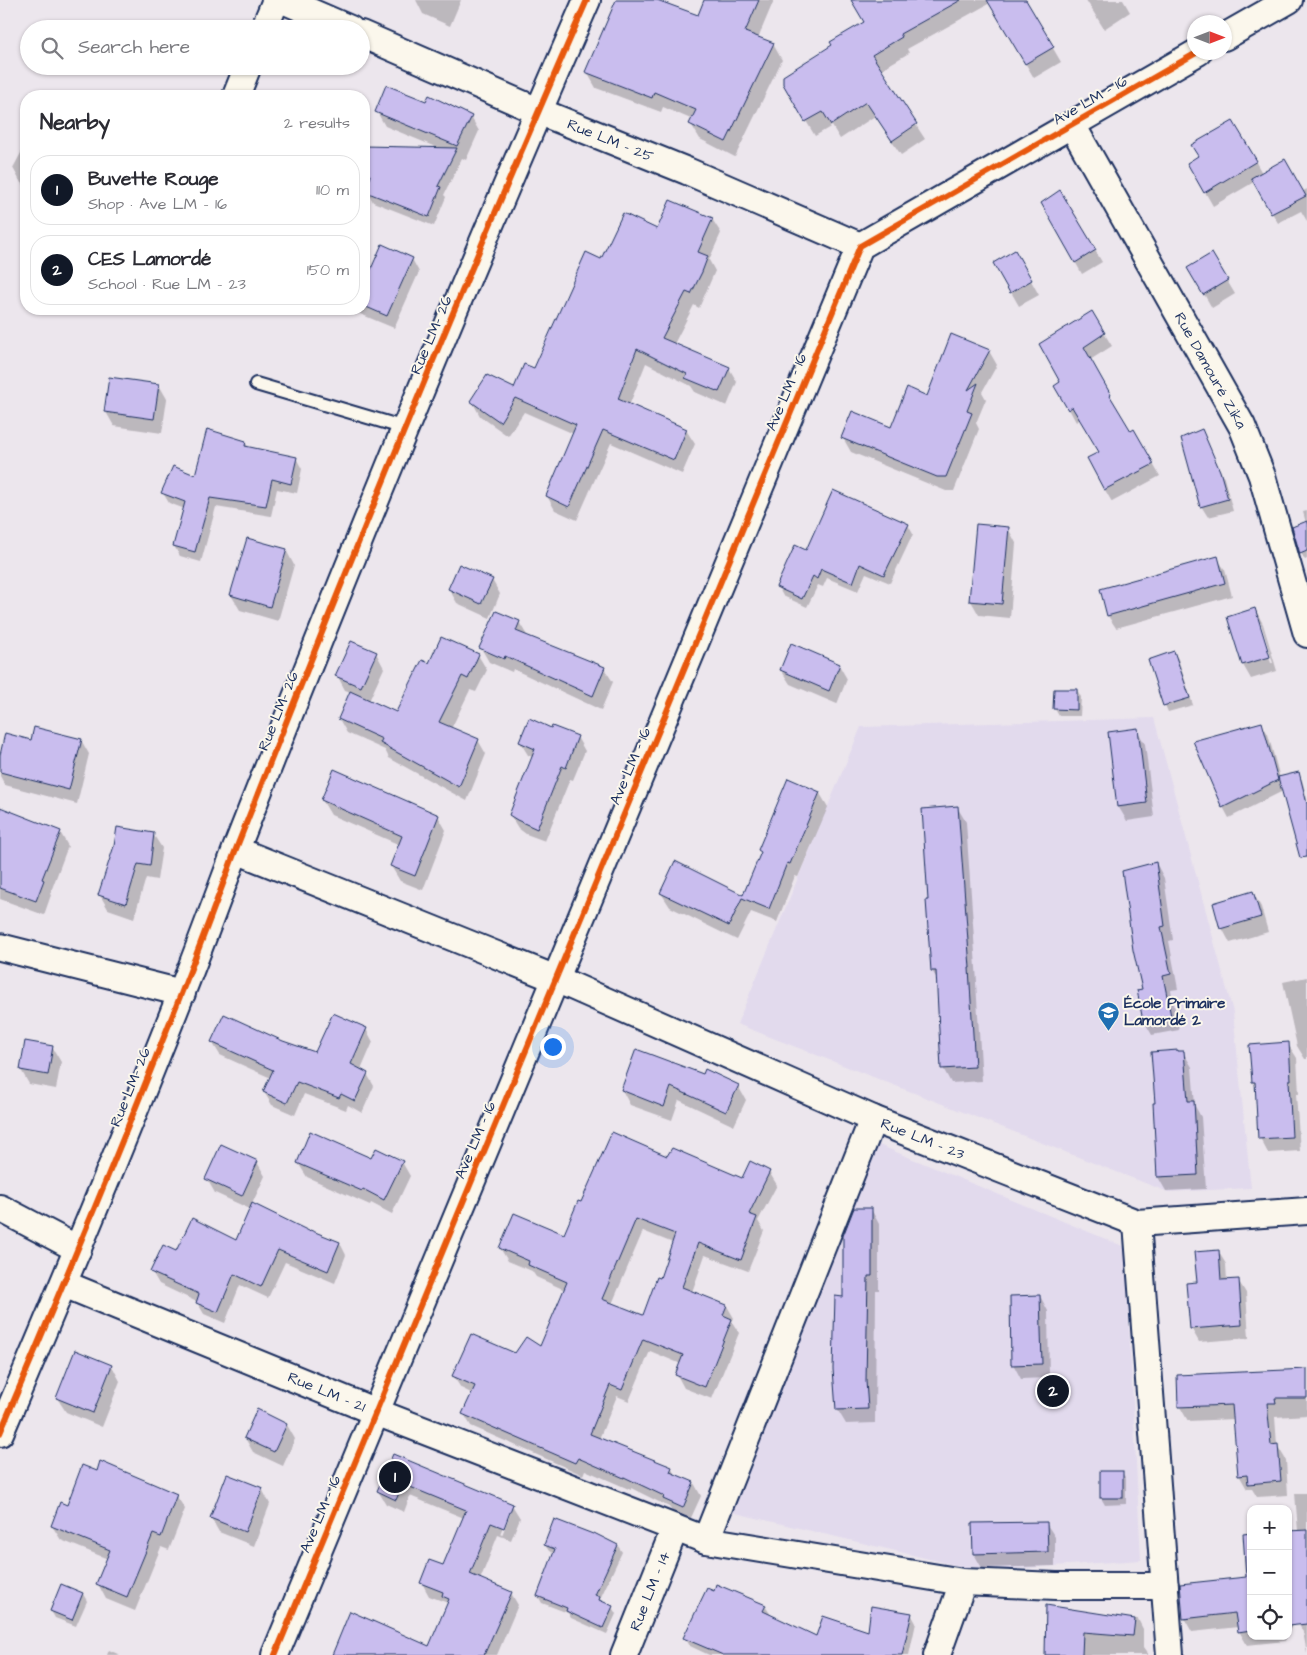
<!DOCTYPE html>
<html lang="en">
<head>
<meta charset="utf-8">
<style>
	:root { --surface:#fff; --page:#f2f2f3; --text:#2b2b33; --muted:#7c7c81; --line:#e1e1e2; --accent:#111827 }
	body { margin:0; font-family:"Architects Daughter",sans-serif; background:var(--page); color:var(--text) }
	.controls { position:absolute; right:15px; bottom:15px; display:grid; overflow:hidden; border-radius:10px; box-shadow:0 1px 4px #0004 }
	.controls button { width:45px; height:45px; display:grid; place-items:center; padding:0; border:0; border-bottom:1px solid var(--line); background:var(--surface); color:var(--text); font:25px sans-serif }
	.compass { position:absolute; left:1187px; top:15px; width:45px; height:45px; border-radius:50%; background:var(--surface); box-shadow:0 1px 4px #0004; rotate:90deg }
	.you { position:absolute; left:552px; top:1046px; width:18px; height:18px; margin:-12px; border:4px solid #fff; border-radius:50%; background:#1a73e8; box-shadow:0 0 0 8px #1a73e833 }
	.badge { display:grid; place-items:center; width:32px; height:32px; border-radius:50%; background:var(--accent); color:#fff; font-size:16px; font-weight:700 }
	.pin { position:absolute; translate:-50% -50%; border:2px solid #fff; box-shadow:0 1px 5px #0006 }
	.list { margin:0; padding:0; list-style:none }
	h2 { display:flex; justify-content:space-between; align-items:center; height:65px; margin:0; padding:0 20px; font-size:21px }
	h2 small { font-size:16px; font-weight:400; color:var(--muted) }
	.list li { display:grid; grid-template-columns:32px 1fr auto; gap:15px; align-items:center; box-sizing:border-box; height:70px; margin:0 10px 10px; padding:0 10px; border:1px solid var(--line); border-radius:20px }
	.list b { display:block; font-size:19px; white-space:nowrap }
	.list p { margin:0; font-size:16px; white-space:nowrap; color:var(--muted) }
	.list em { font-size:16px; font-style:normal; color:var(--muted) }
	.icon { flex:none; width:28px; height:28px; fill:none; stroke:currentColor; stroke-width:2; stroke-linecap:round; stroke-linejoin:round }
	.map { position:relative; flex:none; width:1307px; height:1655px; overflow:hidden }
	.search { position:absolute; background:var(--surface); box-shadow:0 1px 4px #0004; left:20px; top:20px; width:350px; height:55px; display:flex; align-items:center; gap:12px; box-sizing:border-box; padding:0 18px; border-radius:28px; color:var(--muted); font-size:19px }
	.panel { position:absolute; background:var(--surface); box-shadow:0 1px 4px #0004; left:20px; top:90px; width:350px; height:225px; border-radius:20px }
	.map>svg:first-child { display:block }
	.built { fill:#e2daed }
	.shadow { fill:#0003; fill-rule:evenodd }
	.building { fill:#c9bdee; stroke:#1b2f5e; fill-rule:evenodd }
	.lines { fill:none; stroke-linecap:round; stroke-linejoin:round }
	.service-casing { stroke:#1b2f5e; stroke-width:16 }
	.minor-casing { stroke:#1b2f5e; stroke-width:30 }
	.service { stroke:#fbf7ec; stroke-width:12 }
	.minor { stroke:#fbf7ec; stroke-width:26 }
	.cycleway-casing { stroke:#fbf7ec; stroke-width:9 }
	.cycleway { stroke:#e8590c; stroke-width:6 }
	.labels { text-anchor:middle; stroke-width:4; stroke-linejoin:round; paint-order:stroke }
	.street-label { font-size:15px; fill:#1b2f5e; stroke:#fbf7ec }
	.poi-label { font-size:15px; font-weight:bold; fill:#1b2f5e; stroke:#fbf7ec; text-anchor:start }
</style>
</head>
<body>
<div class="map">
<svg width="1307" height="1655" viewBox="0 0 1307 1655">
	<rect width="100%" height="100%" fill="#ece6ed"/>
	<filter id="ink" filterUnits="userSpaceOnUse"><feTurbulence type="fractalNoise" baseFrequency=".02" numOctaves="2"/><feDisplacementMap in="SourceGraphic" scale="10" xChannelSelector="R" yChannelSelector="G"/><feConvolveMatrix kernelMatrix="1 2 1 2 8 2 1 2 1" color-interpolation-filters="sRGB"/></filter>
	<g filter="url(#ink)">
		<g class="built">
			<polygon points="1154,718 1233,1012 1251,1188 1168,1192 737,1024 861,727"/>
			<polygon points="867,1140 1125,1247 1141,1560 980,1571 723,1510"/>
		</g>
		<g class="shadow">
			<polygon points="416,0 461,0 450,26 423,14"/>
			<polygon points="616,0 653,0 699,17 705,0 774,0 758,38 773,44 782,60 735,157 700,139 691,124 693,120 663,107 661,112 596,88 587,72"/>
			<polygon points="852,0 1025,0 1061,62 1034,78 990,3 907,49 909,53 880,70 925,139 901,155 875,116 840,139 832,126 815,136 784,84 866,22"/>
			<polygon points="1086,0 1123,0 1130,12 1104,29"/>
			<polygon points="427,103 471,117 479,131 466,160 462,158 444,195 446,197 434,226 373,202 368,192 369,184 364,184 364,147 438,148 385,126 377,112"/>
			<polygon points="1233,122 1262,173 1302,192 1307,189 1307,221 1301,211 1278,223 1254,182 1213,206 1189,164 1200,157"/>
			<polygon points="22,151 26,153 26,186 21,183 13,168"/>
			<polygon points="1060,191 1102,262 1082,274 1042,203"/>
			<polygon points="712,219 721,233 709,260 715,271 699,308 694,305 674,344 729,368 737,382 727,406 695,392 691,386 646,363 629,406 686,430 695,444 682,474 611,443 577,520 555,510 547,496 574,434 524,412 508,436 480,416 472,401 515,390 535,370 602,260 658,231"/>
			<polygon points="1015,252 1039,295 1019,306 995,264"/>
			<polygon points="1211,254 1235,294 1212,308 1189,268"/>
			<polygon points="412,259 419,272 394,328 348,309 364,309 364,269 371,273"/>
			<polygon points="1104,333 1112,346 1090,360 1131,433 1134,431 1160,476 1112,502 1105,490 1101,452 1080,419 1076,422 1069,409 1062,383 1040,345"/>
			<polygon points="989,351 997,365 982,392 986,399 976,423 979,429 954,491 946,491 851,452 843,438 891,429 927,398"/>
			<polygon points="159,385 167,399 162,433 114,426 106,412"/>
			<polygon points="1201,431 1224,478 1233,511 1208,517 1201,506"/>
			<polygon points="245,442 249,448 296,458 302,469 297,493 277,489 271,516 216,507 201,562 180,556 174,546 185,509 169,503 163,493 196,477"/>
			<polygon points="1307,511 1307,559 1305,560 1301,553 1306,523 1303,512"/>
			<polygon points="908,525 913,534 890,583 866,573 858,591 827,578 823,587 818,585 807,607 783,596 778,587 806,551"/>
			<polygon points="1008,528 1016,543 1010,618 979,615 971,601"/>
			<polygon points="286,550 294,565 278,621 240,610 231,595"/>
			<polygon points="1217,558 1225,570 1232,596 1116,628 1108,616 1102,590"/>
			<polygon points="492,580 500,594 490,618 457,603 449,589"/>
			<path d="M1255,609l8,15 14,47 -26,8 -8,-14 -14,-47zM1258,623h3l12,40h-2z"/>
			<polygon points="519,622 528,637 604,668 613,682 601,710 513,669 512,672 489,662 481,648"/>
			<polygon points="376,653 384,668 369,701 397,713 429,665 478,655 487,670 476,692 470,690 451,729 478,740 486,754 467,801 389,758 385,750 347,733 339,719 351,692 345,690 337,675"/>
			<polygon points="1174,653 1178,659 1193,705 1168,712 1165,705"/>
			<polygon points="839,665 847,679 837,704 790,684 781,670"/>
			<polygon points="1077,690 1081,697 1080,716 1059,716 1055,709"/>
			<polygon points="1261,723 1268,734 1280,778 1298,773 1302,780 1307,799 1307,827 1283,791 1229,818 1223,807"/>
			<polygon points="552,730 577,737 585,751 573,780 570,779 545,841 526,834 518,828 510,815 533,757 528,755 520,742"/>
			<polygon points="1137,730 1145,744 1154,817 1127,821 1118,806"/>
			<polygon points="81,740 89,754 77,804 5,785 0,776 0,766 32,742"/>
			<polygon points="819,792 828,807 798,877 795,876 777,922 751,912 737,940 670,907 661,893 744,896 762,854 760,850"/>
			<polygon points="322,800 438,816 446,830 423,890 400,881 391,866 400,845 331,815"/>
			<polygon points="957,807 966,822 977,982 976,982 982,1081 951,1083 943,1068 938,980 932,971 930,901"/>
			<polygon points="0,808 60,832 68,846 50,894 51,895 44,915 0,899"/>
			<polygon points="153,834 162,848 157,880 146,878 134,918 108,909 100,895"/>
			<polygon points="1156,863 1164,878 1173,940 1169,941 1178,989 1171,990 1179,1030 1152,1035 1144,1021 1143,990"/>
			<polygon points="1253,893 1261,907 1268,932 1230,943 1222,928"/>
			<polygon points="1307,977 1307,1059 1305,1059 1297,1046 1283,982"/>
			<polygon points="366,1029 373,1042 361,1070 367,1074 374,1086 362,1113 348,1105 346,1110 304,1094 295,1115 272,1105 264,1092 271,1078 220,1055 212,1042 283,1042 316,1054"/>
			<polygon points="1288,1044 1297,1058 1299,1094 1296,1094 1300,1151 1268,1153 1260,1138 1257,1089 1253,1082"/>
			<polygon points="52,1047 61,1062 56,1089 29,1084 21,1070"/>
			<polygon points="1183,1052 1192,1067 1195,1106 1201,1117 1206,1189 1166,1191 1158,1177 1157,1104"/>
			<polygon points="704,1076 738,1086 746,1100 734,1126 679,1100 672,1120 630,1105 622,1090"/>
			<path d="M668,1158l74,22 9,-17 18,9 8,13 -19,36 6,10 -16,40 -43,-16 -13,37 35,14 7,12 -2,4 7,11 -27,66 -28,-11 -7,-13 4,-11 -31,-13 -21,50 -12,-5 -18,43 72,29 5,8 18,7 7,13 -11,24 -18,-9 -3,-4 -38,-19v2l-46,-20 -2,5 -112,-49 -7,-12 9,-20 -12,-6 -8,-12 88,-28 24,-58 -29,-13 -4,-6 -24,-10 -8,-13 65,-12 17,-32zM643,1231l30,12 -13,37 -17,37 -31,-13z"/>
			<polygon points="372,1159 402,1162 410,1176 392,1214 371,1203 370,1205 307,1177 298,1163"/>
			<polygon points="257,1162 265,1176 252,1204 310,1233 310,1231 340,1243 346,1255 335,1283 285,1262 268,1298 240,1285 225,1323 204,1314 197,1302 159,1284 152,1272 176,1253 237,1241 250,1209 215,1193 207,1179"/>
			<polygon points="871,1209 879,1224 879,1290 876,1290 875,1423 846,1424 837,1409 844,1298"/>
			<polygon points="1218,1251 1226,1264 1227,1281 1238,1280 1246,1293 1249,1338 1199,1342 1191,1328 1198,1283"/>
			<polygon points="1040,1296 1048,1311 1049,1378 1021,1379 1013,1364"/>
			<polygon points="76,1352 112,1366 120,1381 102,1427 66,1412 57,1398"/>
			<polygon points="1178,1376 1307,1381 1307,1415 1275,1417 1277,1445 1286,1460 1288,1495 1257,1497 1252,1489 1247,1489 1239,1475 1234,1419 1188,1421 1180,1407"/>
			<polygon points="287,1425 295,1439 283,1466 253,1452 245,1438"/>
			<path d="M393,1456l119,49 8,13 -9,22 -13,-5 -18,45 31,13 7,12 -21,50h-164l96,-7 19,-45 -19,-7 -7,-13 22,-16 20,-49 -54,-22 -6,16 -18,-8 -8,-13zM509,1512h2l-9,23 -2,-1z"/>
			<polygon points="97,1472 176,1495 185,1509 169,1550 161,1547 135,1611 106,1599 98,1584 108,1559 61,1540 52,1526"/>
			<polygon points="1122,1472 1126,1479 1126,1504 1105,1505 1101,1498"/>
			<polygon points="262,1489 270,1504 254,1546 219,1532 211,1518"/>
			<polygon points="1295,1493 1307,1493 1307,1653 1303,1632 1299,1625 1302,1604 1288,1634 1288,1532 1298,1532"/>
			<polygon points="1046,1523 1055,1537 1055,1566 982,1568 974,1554"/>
			<polygon points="1251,1534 1251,1636 1287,1636 1285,1641 1247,1645 1239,1631 1238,1627 1192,1632 1184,1618 1247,1579"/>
			<polygon points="545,1545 618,1546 622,1552 600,1599 601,1602 612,1607 616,1614 607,1634 571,1618 568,1613 542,1603 538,1596 555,1554 549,1551"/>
			<polygon points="62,1586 83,1594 87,1601 76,1626 55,1618 51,1611"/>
			<polygon points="765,1606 771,1615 817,1638 869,1633 911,1614 916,1623 909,1655 709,1655 690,1646 685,1638"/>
			<polygon points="1105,1617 1138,1619 1143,1629 1143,1648 1148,1655 1046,1655"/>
			<polygon points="109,1650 120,1655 107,1655"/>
		</g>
		<g class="building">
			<polygon points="616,0 657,0 698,15 704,0 759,0 745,32 774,43 726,142 689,124 696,110 654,92 652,98 585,72"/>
			<polygon points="851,0 961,0 900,34 902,37 872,55 917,124 892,141 866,102 831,125 823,112 805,122 783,84 783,76 832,45 830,42 864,22"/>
			<polygon points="987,0 1026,0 1054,47 1025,64"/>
			<polygon points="386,85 426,101 429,95 472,116 457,146 375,112"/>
			<polygon points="1233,121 1257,161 1204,193 1187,163 1198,156 1191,145"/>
			<polygon points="364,146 457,148 438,186 441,187 429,217 366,192 370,175 364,174"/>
			<polygon points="1285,159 1306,196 1271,214 1251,178"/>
			<polygon points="1060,190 1096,250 1075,263 1041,203"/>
			<polygon points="670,200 713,218 698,252 708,256 702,272 691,294 686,292 662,338 730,367 719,392 685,378 687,374 637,349 618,399 687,429 674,460 603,430 569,507 546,496 576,425 515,398 500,422 470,401 487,375 514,388 524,364 534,368 586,252 601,259 623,213 657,229"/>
			<polygon points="382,244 413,258 387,316 364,306 364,285"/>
			<polygon points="1015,250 1032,280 1010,293 993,263"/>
			<polygon points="1212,253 1228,280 1203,295 1187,268"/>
			<polygon points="1092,311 1105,333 1084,347 1111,395 1110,396 1131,431 1134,429 1154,464 1104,490 1087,458 1099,452 1072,407 1068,410 1054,386 1060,382 1039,344"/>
			<polygon points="951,334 990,350 968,390 978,383 967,411 972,413 946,477 937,477 841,438 852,411 891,427 907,387 927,396"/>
			<polygon points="109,377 159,384 154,419 104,412"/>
			<polygon points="207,429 246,441 245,446 297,457 291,484 272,479 266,506 210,498 195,552 173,546 185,502 161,493 173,466 195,475"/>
			<polygon points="1202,429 1220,471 1228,499 1200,507 1181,438"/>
			<polygon points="833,490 909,524 884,575 860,564 853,583 821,569 817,579 813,576 802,599 776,587 795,545 806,550"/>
			<polygon points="1307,521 1307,551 1300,554 1292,527"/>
			<polygon points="976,524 1009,527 1002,604 969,601"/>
			<polygon points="247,538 287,549 270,607 230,595"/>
			<polygon points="1218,556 1225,583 1107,616 1100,589"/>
			<polygon points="459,564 493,579 481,604 448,589"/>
			<polygon points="1255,608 1270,657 1242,665 1227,617"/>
			<polygon points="496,611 520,621 516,631 605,667 593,696 505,656 504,659 479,648"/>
			<polygon points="441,637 479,654 468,679 462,676 439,722 479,739 459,787 380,743 382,739 338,719 350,691 396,712 422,660 429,663"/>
			<polygon points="351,641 377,652 361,687 335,676"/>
			<polygon points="791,643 840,664 829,691 780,670"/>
			<polygon points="1174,651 1190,698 1163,706 1148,660"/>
			<polygon points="1054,689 1077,689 1077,710 1053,709"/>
			<polygon points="529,718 551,728 552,726 578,736 566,768 562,766 537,829 517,820 509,815 535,749 519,742"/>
			<polygon points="1262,722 1278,780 1222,808 1193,741"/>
			<polygon points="34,727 82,739 69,790 0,772 0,755 5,733 31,740"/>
			<polygon points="1138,728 1147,803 1117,807 1108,732"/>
			<polygon points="334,769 439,815 415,876 390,866 402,836 321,800"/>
			<polygon points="1299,772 1307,804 1307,857 1300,858 1278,777"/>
			<polygon points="788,778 820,792 790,864 787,863 769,909 742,898 729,926 660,893 675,861 743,895 761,852 758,850"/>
			<polygon points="958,806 970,968 969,968 975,1067 941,1069 936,971 931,971 926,900 928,900 922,809"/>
			<polygon points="0,807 61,831 42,879 44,880 36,901 0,888"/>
			<polygon points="117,827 154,833 150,866 138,864 126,904 98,895 114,846"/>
			<polygon points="1156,862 1165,926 1161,927 1171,974 1163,976 1171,1016 1143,1021 1137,990 1142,989 1133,950 1122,871"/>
			<polygon points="1253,891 1261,917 1220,929 1213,903"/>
			<polygon points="333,1013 367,1028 351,1064 368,1073 355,1101 341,1094 339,1098 297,1082 287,1103 263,1092 273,1070 211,1042 224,1014 283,1041 315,1052"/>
			<polygon points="25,1041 53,1046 48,1075 20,1070"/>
			<polygon points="1289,1042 1291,1080 1289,1080 1292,1137 1258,1139 1255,1082 1252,1082 1249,1045"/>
			<polygon points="636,1049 703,1074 705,1069 739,1085 726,1112 671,1087 664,1107 621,1090"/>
			<polygon points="1178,1050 1178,1051 1184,1051 1188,1101 1194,1101 1198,1175 1157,1177 1153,1103 1155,1103 1151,1052"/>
			<polygon points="310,1131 371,1158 376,1148 403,1161 384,1200 363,1189 362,1191 297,1163"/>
			<path d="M612,1132l55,24 5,-8 70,30 8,-17 20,10 -21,43 8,3 -16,43 -43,-17 -16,44 45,18 -4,10 9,4 -27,68 -30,-12 8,-20 -40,-16 -21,51 -12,-5 -20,49 82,33 -2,5 24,10 -11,26 -20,-9 1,-3 -40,-19v1l-46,-20 -3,5 -113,-49 13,-28 -23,-10 19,-42 44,19 11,-16 14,9 27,-64 -39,-17 1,-4 -30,-13 15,-35 50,21 14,-33 3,1zM636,1219l39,15 -15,44 -3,-1 -14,38 -41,-16z"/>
			<polygon points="221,1144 258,1161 242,1196 205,1179"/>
			<polygon points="252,1203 309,1231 310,1230 340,1242 328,1271 278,1250 261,1287 234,1274 218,1312 196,1303 199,1294 150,1272 163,1245 176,1251 192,1218 236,1240"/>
			<polygon points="854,1208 872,1208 872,1276 868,1276 866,1381 868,1409 836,1410 833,1369 835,1296 843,1297 843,1236"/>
			<polygon points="1219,1250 1221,1280 1239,1279 1242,1325 1190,1329 1186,1283 1197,1282 1194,1252"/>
			<polygon points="1040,1295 1042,1364 1011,1365 1010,1296"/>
			<polygon points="75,1350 112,1365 93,1413 56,1398"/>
			<polygon points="1307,1369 1307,1398 1275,1398 1276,1403 1267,1403 1271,1445 1278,1444 1281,1481 1248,1484 1247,1475 1238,1476 1232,1405 1178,1407 1177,1375"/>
			<polygon points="257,1409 287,1424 274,1452 244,1438"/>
			<polygon points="393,1454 513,1504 504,1528 491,1523 470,1574 512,1592 484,1655 332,1655 350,1611 429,1646 449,1599 442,1596 443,1592 420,1583 429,1560 443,1565 466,1510 403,1484 396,1500 377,1491"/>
			<polygon points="100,1461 177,1494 161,1537 153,1534 127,1597 96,1584 110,1550 51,1526 60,1502 67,1505 82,1465 97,1471"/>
			<rect x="1100" y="1471" width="23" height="27"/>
			<polygon points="227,1474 263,1488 245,1532 210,1518"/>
			<polygon points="554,1519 593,1534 594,1533 618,1545 595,1595 600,1597 599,1600 613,1606 603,1628 566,1611 567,1608 537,1596 555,1549 544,1545"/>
			<polygon points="1047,1522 1048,1552 973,1554 972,1523"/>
			<polygon points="1307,1530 1307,1624 1288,1626 1288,1531"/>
			<polygon points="1251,1533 1251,1630 1238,1632 1235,1613 1183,1619 1180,1584 1246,1577 1243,1534"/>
			<polygon points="61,1584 83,1593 72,1620 50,1611"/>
			<polygon points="716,1584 766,1605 763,1611 816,1636 823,1616 868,1631 871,1606 912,1613 902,1655 723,1655 683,1638 707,1588 714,1591"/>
			<polygon points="1046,1605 1135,1619 1133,1636 1083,1632 1082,1655 1045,1655"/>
		</g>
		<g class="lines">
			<defs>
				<polyline id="service" points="256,384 405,428"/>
				<g id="minor">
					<polyline points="283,0 350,29"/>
					<polyline points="264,29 276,0"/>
					<path id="s1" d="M361,34l177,77 149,60 173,75"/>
					<polyline points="1224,37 1289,0"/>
					<polyline points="236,96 248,66"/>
					<path id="s2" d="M1072,125l170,301 20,50 45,158"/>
					<path id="s3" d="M236,850l320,129 317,140 264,104 170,-12"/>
					<polyline points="0,947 182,993"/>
					<polyline points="0,1208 78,1249"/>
					<polyline points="1137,1223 1170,1655"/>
					<path id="s4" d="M64,1284l312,128 330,128 257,42 93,4h109"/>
					<path d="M0,1433c62,-145 123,-292 181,-439 19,-48 37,-97 55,-145 112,-285 228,-569 351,-849"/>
					<polyline points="706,1540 873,1119"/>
					<polyline points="275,1655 860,246 1198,52"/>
					<path id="s5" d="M624,1655l51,-127"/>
					<polyline points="937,1655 963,1582"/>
				</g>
			</defs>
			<use href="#service" class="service-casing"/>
			<use href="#minor" class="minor-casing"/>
			<use href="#service" class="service"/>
			<use href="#minor" class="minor"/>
			<defs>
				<g id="cycleway">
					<path d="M0,1433c62,-145 123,-292 181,-439 19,-48 37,-97 55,-145 112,-285 228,-569 351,-849"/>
					<polyline points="275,1655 860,246 1198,52"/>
				</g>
			</defs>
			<use href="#cycleway" class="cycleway-casing"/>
			<use href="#cycleway" class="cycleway"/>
		</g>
	</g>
	<defs>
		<symbol id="school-pin" viewBox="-11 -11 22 30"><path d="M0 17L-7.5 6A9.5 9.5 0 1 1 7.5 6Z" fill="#1f6fb2" stroke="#fbf7ec"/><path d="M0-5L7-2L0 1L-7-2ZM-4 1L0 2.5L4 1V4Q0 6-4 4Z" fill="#fff"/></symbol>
	</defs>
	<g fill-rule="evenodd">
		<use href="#school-pin" x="1096" y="1000" width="25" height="34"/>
	</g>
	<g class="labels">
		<g class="street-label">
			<text transform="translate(1090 100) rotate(-30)" y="5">Ave LM - 16</text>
			<text dy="5" stroke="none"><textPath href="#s1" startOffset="271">Rue LM - 25</textPath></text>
			<text transform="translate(431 335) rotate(-67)" y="5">Rue LM- 26</text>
			<text dy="5" stroke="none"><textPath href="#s2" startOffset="282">Rue Damouré Zika</textPath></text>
			<text transform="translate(786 392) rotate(-67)" y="5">Ave LM - 16</text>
			<text transform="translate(278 711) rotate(-68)" y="5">Rue LM- 26</text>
			<text transform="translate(630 766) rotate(-67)" y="5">Ave LM - 16</text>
			<text transform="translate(130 1087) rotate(-68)" y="5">Rue LM- 26</text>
			<text dy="5" stroke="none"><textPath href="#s3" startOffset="745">Rue LM - 23</textPath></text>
			<text transform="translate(475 1140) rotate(-67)" y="5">Ave LM - 16</text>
			<text dy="5" stroke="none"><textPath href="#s4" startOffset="284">Rue LM - 21</textPath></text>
			<text transform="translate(320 1514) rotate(-67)" y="5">Ave LM - 16</text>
			<text dy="5" stroke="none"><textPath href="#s5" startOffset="69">Rue LM - 14</textPath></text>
		</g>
		<g class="poi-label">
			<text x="1124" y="1008">École Primaire<tspan x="1124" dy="17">Lamordé 2</tspan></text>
		</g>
	</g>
</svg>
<div class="controls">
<button>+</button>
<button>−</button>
<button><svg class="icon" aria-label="locate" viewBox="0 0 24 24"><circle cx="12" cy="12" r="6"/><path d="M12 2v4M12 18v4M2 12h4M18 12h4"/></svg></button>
</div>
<svg class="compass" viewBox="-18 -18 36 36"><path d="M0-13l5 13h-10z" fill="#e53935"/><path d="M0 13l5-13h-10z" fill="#7c7c81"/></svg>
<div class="you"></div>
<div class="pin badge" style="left:395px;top:1477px">1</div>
<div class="pin badge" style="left:1053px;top:1391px">2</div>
<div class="search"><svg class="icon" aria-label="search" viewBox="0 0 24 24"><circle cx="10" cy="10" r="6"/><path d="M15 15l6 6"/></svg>Search here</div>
<section class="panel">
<h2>Nearby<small>2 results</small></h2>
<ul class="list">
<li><span class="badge">1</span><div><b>Buvette Rouge</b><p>Shop · Ave LM - 16</p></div><em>110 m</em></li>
<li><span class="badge">2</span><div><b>CES Lamordé</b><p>School · Rue LM - 23</p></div><em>150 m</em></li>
</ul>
</section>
</div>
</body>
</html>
